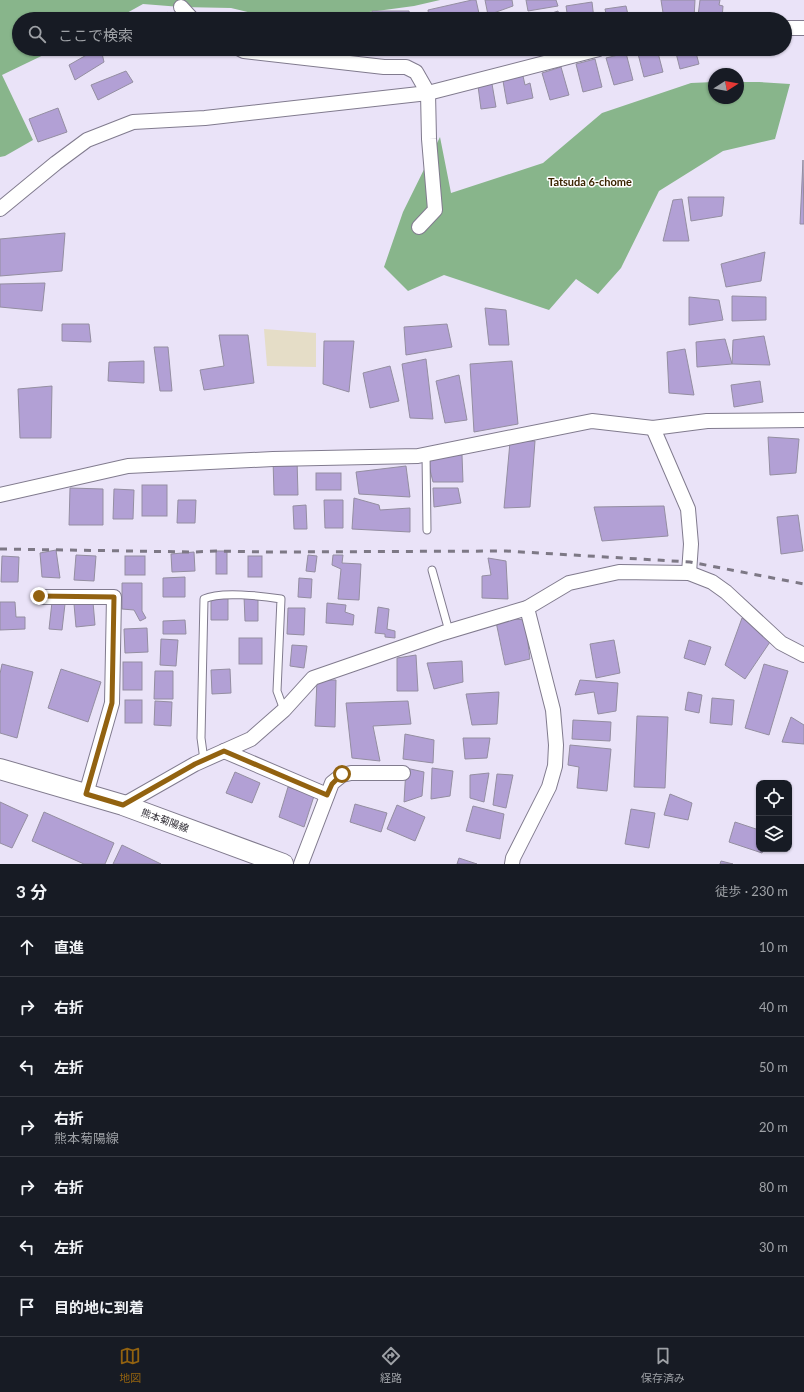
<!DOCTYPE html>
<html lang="ja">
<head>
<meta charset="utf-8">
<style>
	:root { --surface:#171b24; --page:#242831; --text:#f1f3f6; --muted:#9ea1a6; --line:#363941; --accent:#926210 }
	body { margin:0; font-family:Lato,"Noto Sans JP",sans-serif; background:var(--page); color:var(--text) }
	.controls { position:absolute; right:12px; bottom:12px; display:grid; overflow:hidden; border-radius:8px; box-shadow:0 1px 3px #0004 }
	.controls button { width:36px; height:36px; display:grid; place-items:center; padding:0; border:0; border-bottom:1px solid var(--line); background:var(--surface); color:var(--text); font:20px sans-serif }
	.compass { position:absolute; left:708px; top:68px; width:36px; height:36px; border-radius:50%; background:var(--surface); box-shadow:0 1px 3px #0004; rotate:79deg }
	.stop { position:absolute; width:12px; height:12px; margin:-9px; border:3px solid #926210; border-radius:50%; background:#fff }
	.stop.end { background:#926210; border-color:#fff; box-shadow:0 1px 4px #0008 }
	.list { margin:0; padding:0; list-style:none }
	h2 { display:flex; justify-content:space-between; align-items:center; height:52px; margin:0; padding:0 16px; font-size:17px }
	h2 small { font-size:13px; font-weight:400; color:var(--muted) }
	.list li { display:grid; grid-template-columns:26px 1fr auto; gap:12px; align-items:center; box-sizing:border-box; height:60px; padding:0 16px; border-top:1px solid var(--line) }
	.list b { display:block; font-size:15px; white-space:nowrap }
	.list p { margin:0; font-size:13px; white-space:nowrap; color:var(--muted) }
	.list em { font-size:13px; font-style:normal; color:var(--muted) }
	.icon { flex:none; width:22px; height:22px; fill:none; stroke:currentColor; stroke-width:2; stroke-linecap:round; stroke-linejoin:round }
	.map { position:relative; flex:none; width:804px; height:864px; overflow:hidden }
	.search { position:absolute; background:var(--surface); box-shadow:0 1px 3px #0004; left:12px; right:12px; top:12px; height:44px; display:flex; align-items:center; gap:10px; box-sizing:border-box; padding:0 14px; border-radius:22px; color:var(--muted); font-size:15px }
	.sheet { height:472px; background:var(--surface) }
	nav { display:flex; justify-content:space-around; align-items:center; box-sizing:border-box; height:56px; border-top:1px solid var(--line); background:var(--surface); font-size:11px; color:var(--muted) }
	nav a { display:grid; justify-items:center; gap:2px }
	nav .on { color:var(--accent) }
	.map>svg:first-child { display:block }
	.education { fill:#e5ddc7 }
	.forest { fill:#88b58b }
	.building { fill:#b2a0d5; stroke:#948ea1 }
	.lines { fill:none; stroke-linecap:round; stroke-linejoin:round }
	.service-casing { stroke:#817b8e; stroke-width:9 }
	.minor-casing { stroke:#817b8e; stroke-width:16 }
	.secondary-casing { stroke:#817b8e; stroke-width:22 }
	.service { stroke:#fff; stroke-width:7 }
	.minor { stroke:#fff; stroke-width:14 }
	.secondary { stroke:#fff; stroke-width:20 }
	.rail { stroke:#7d7885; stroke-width:3; stroke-dasharray:7 7; stroke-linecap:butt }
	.route { stroke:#926210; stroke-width:5 }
	.labels { text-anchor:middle; stroke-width:3; stroke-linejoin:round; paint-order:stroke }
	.street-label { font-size:10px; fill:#322f37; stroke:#fff }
	.neighbourhood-label { font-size:11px; font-weight:bold; fill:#3b2400; stroke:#fff }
</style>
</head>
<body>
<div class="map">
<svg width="804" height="864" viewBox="0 0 804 864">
	<rect width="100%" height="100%" fill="#eae3f8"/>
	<polygon class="education" points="264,329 316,333 316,367 267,366"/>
	<g class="forest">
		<polygon points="0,0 440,0 414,6 317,19 276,19 231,8 181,7 143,4 116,19 19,19 19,49 56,49 2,75 33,140 5,156 0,157"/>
		<polygon points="714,82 714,98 738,98 738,82 759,82 790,84 775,139 723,151 659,191 621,268 598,294 576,279 549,310 444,275 408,291 384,267 403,212 440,137 451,193 543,163 602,113 691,83"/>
	</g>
	<g class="building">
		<polygon points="472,0 476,0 480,18 429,19 428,10"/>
		<polygon points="485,0 512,0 513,6 488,15"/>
		<polygon points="526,0 556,0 558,6 528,11"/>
		<polygon points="661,0 695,0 694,18 664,19"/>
		<polygon points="700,0 720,0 719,5 723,6 722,19 698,16"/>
		<polygon points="592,2 594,19 568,19 566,6"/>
		<polygon points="626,6 629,19 607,19 605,9"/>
		<polygon points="372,11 409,11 411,19 373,19"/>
		<polygon points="558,11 560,19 537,19 537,18"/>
		<polygon points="168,12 175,19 160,19"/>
		<polygon points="97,49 101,49 104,62 75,80 69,65"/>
		<polygon points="639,49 657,49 663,72 644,77 637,50"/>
		<polygon points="675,49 695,49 699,64 680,69"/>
		<polygon points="626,53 633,80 614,85 606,58"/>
		<polygon points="595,59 602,87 583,92 576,64"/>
		<polygon points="561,67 569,95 550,100 542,73"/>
		<polygon points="126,71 133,82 98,100 91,85"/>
		<polygon points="523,76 525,85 530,83 533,98 507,104 503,81"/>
		<polygon points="492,84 496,107 481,109 478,86"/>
		<polygon points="58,108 67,132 38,142 29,119"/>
		<polygon points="803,160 804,224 800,224"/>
		<polygon points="688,197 724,197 722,216 691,221"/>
		<polygon points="682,199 689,241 663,241 673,200"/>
		<polygon points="65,233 62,271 0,276 0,239"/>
		<polygon points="765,252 761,281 726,287 721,264"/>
		<polygon points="45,283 42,311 0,307 0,284"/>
		<polygon points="732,296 766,297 766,320 732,321"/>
		<polygon points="689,297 719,300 723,320 689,325"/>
		<polygon points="485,308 506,310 509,345 489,345"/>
		<polygon points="62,324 89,324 91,342 62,341"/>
		<polygon points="447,324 452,347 406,355 404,327"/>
		<polygon points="219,335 248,335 254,383 204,390 200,370 224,366"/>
		<polygon points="764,336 770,365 732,364 733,340"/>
		<polygon points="725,339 732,364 697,367 696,342"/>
		<polygon points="324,341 354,341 349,392 323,384"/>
		<polygon points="154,347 168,347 172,391 160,391"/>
		<polygon points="685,349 694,395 669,393 667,352"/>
		<polygon points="426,359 433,419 410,418 402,364"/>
		<polygon points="144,361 144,383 108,381 109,362"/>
		<polygon points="512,361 518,424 474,432 470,364"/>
		<polygon points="390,366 399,401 370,408 363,373"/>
		<polygon points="459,375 467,420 445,423 436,381"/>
		<polygon points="760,381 763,402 734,407 731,385"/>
		<polygon points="52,386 51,438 20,438 18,389"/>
		<polygon points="768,437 799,439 796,473 770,475"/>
		<polygon points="535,441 530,507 504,508 510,442"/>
		<polygon points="426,454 446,456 462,455 463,482 433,482"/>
		<polygon points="273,459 297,459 298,495 274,495"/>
		<polygon points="406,466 410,497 359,494 356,472"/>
		<rect x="316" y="473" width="25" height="17"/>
		<rect x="142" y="485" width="25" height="31"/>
		<polygon points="70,488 103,489 103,525 69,525"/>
		<polygon points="433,488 458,488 461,503 434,507"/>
		<polygon points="114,489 134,490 133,519 113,519"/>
		<polygon points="354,498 379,505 380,510 410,508 410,532 352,529"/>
		<polygon points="178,500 196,500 195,523 177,523"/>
		<polygon points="324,500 343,500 343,528 325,528"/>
		<polygon points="306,505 307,529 294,529 293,506"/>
		<polygon points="664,506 668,536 602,541 594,507"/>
		<polygon points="798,515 803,551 781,554 777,517"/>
		<polygon points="56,550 60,578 42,577 40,553"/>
		<rect x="216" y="551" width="11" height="23"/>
		<polygon points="194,552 195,571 172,572 171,554"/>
		<polygon points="76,555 96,556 94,581 74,580"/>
		<polygon points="308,555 317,556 315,572 306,571"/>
		<polygon points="333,555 343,555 342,563 361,564 359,600 338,599 341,569 332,565"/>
		<polygon points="2,556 19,557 18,582 1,582"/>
		<rect x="125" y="556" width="20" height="19"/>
		<rect x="248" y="556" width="14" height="21"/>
		<polygon points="488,558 506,561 508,599 482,598 482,576 491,575"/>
		<polygon points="185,577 185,597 163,597 163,578"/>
		<polygon points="299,578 312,579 311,598 298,597"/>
		<polygon points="122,583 142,583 142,611 146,618 140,621 134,610 122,609"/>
		<polygon points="228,595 228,620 211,620 211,596"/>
		<polygon points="244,596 258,596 258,621 245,621"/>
		<polygon points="0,602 15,602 16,617 25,617 25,629 0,630"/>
		<polygon points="52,602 65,604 62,630 49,629"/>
		<polygon points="93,602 95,625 76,627 74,604"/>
		<polygon points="327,603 346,605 345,612 354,615 353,625 326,623"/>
		<polygon points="378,607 389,609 387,629 395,631 395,638 385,637 385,634 375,633"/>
		<polygon points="288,608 305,608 304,635 287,634"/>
		<polygon points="495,617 525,620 530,659 505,665"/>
		<polygon points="742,618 772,639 745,679 725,665"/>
		<polygon points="185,620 186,634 163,634 163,621"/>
		<polygon points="147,628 148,652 125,653 124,629"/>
		<rect x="239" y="638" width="23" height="26"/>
		<polygon points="161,639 178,640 176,666 160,665"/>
		<polygon points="614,640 620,673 596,678 590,644"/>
		<polygon points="689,640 711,647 705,665 684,658"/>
		<polygon points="292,645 307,646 304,668 290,666"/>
		<polygon points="416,655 418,691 397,691 397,658"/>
		<polygon points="462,661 463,682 434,689 427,663"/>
		<rect x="123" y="662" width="19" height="28"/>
		<polygon points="2,664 33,672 17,738 0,733 0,674"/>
		<polygon points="764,664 788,671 769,735 745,728"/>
		<polygon points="61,669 101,682 88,722 48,708"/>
		<polygon points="230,669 231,693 212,694 211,670"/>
		<polygon points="155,671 173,671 173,699 154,699"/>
		<polygon points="317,680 336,680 335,727 315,726"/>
		<polygon points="580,680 618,683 616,711 598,714 594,692 575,695"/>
		<polygon points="499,692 497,724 472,725 466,694"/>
		<polygon points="688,692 702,695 699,713 685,710"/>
		<polygon points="712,698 734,700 732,725 710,723"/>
		<rect x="125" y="700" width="17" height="23"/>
		<polygon points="155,701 172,702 171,726 154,725"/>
		<polygon points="408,701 411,724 373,726 380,761 352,758 346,703"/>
		<polygon points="637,716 668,717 665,788 634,787"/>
		<polygon points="791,717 804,725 804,744 782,742"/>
		<polygon points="573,720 611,722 610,741 572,739"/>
		<polygon points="405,734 434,740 433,763 403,759"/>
		<polygon points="463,738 490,738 487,758 465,759"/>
		<polygon points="570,745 611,749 607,791 577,788 579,767 568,765"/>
		<polygon points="406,768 424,772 422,796 404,802"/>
		<polygon points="432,768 453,771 450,796 431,799"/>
		<polygon points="235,772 260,783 252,803 226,793"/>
		<polygon points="489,773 484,802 470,798 470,775"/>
		<polygon points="497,774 513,775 506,808 493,805"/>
		<polygon points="288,787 314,796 304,827 279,817"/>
		<polygon points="670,794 692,803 688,820 664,815"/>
		<polygon points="0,802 28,815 12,848 0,843"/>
		<polygon points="355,804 387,813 381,832 350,822"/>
		<polygon points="397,805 425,817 415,841 387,829"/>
		<polygon points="473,806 504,814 500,839 466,831"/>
		<polygon points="631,809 655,813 649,848 625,844"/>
		<polygon points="44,812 114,843 105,864 84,864 32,841"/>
		<polygon points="735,822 759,830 759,849 764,849 762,853 729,842"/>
		<polygon points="122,845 161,864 113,864"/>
		<polygon points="459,858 477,864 457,864"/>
		<polygon points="721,861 733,864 720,864"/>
	</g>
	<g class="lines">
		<defs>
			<g id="service">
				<polyline points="426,454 427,530"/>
				<polyline points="432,570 449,631"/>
				<path d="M204,760l-3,-22 3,-139c16,-8 58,-3 77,0l-4,92 7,19"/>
			</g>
			<g id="minor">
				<polyline points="181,7 192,19"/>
				<polyline points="785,28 804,28"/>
				<polyline points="240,49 244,51 384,67 406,67 416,72 428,93 429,139 435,210 419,227"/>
				<polyline points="0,209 56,163 87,140 133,122 205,118 428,93 599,49"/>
				<polyline points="653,428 688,509 691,544 689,573"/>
				<polyline points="0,495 128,466 273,459 418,456 592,421 653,428 707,421 804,420"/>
				<polyline points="39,597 114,597 112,703 86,794"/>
				<polyline points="224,751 327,795"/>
				<polyline points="123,805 195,764 251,739 284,710 313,678 443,633 527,608 569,583 619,572 689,573 712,582 726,592 781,643 804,655"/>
				<polyline points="301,864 332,783 342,775 351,773 403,773"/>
				<polyline points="512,864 513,858 549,787 555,766 556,745 553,710 527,608"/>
			</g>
			<polyline id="secondary" points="0,769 123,805 283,864"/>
		</defs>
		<use href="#service" class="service-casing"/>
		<use href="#minor" class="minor-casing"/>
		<use href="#secondary" class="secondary-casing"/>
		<use href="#service" class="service"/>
		<use href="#minor" class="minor"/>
		<use href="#secondary" class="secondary"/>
		<polyline class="rail" points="0,549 194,552 216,551 272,552 506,551 690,562 804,584"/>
	</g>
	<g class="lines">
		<polyline class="route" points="39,596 114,597 112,703 86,794 123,805 195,764 224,751 327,795 332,784 342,774"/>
	</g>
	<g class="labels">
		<g class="street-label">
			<text transform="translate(165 820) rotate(20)" y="4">熊本菊陽線</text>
		</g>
		<g class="neighbourhood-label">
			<text x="590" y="186">Tatsuda 6-chome</text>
		</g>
	</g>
</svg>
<div class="controls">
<button><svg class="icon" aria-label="locate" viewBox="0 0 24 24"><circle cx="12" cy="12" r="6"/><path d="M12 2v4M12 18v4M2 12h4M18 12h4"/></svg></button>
<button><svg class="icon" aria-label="layers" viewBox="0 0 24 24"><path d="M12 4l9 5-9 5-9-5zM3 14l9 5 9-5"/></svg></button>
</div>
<svg class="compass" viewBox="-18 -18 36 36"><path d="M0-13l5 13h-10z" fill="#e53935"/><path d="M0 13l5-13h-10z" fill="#9ea1a6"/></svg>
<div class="stop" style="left:342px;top:774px"></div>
<div class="stop end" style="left:39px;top:596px"></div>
<div class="search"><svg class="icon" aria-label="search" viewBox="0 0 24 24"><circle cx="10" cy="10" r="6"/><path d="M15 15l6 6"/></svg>ここで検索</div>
</div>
<section class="sheet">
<h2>3 分<small>徒歩 · 230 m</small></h2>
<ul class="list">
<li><svg class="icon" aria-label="ahead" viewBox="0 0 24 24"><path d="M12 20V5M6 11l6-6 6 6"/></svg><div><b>直進</b></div><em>10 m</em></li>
<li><svg class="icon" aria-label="right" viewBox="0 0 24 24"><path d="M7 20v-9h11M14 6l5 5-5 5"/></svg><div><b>右折</b></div><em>40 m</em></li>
<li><svg class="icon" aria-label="left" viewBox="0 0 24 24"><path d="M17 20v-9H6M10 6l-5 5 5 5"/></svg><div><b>左折</b></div><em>50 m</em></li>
<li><svg class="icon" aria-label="right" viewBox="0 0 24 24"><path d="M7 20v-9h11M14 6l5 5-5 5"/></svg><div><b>右折</b><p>熊本菊陽線</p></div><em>20 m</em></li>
<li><svg class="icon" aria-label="right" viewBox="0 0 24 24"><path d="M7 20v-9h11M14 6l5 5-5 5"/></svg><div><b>右折</b></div><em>80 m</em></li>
<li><svg class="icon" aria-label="left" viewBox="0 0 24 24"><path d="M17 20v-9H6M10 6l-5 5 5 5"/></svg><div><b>左折</b></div><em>30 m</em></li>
<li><svg class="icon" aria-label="arrive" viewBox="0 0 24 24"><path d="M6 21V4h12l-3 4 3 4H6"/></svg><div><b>目的地に到着</b></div></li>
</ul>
</section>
<nav>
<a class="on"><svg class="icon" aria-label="map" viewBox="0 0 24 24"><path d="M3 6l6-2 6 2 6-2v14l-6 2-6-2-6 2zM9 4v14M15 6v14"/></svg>地図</a>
<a><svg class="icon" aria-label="directions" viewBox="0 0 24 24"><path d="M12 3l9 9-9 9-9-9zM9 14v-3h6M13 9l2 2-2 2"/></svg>経路</a>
<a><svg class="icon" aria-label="saved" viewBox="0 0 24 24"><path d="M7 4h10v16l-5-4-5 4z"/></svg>保存済み</a>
</nav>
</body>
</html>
